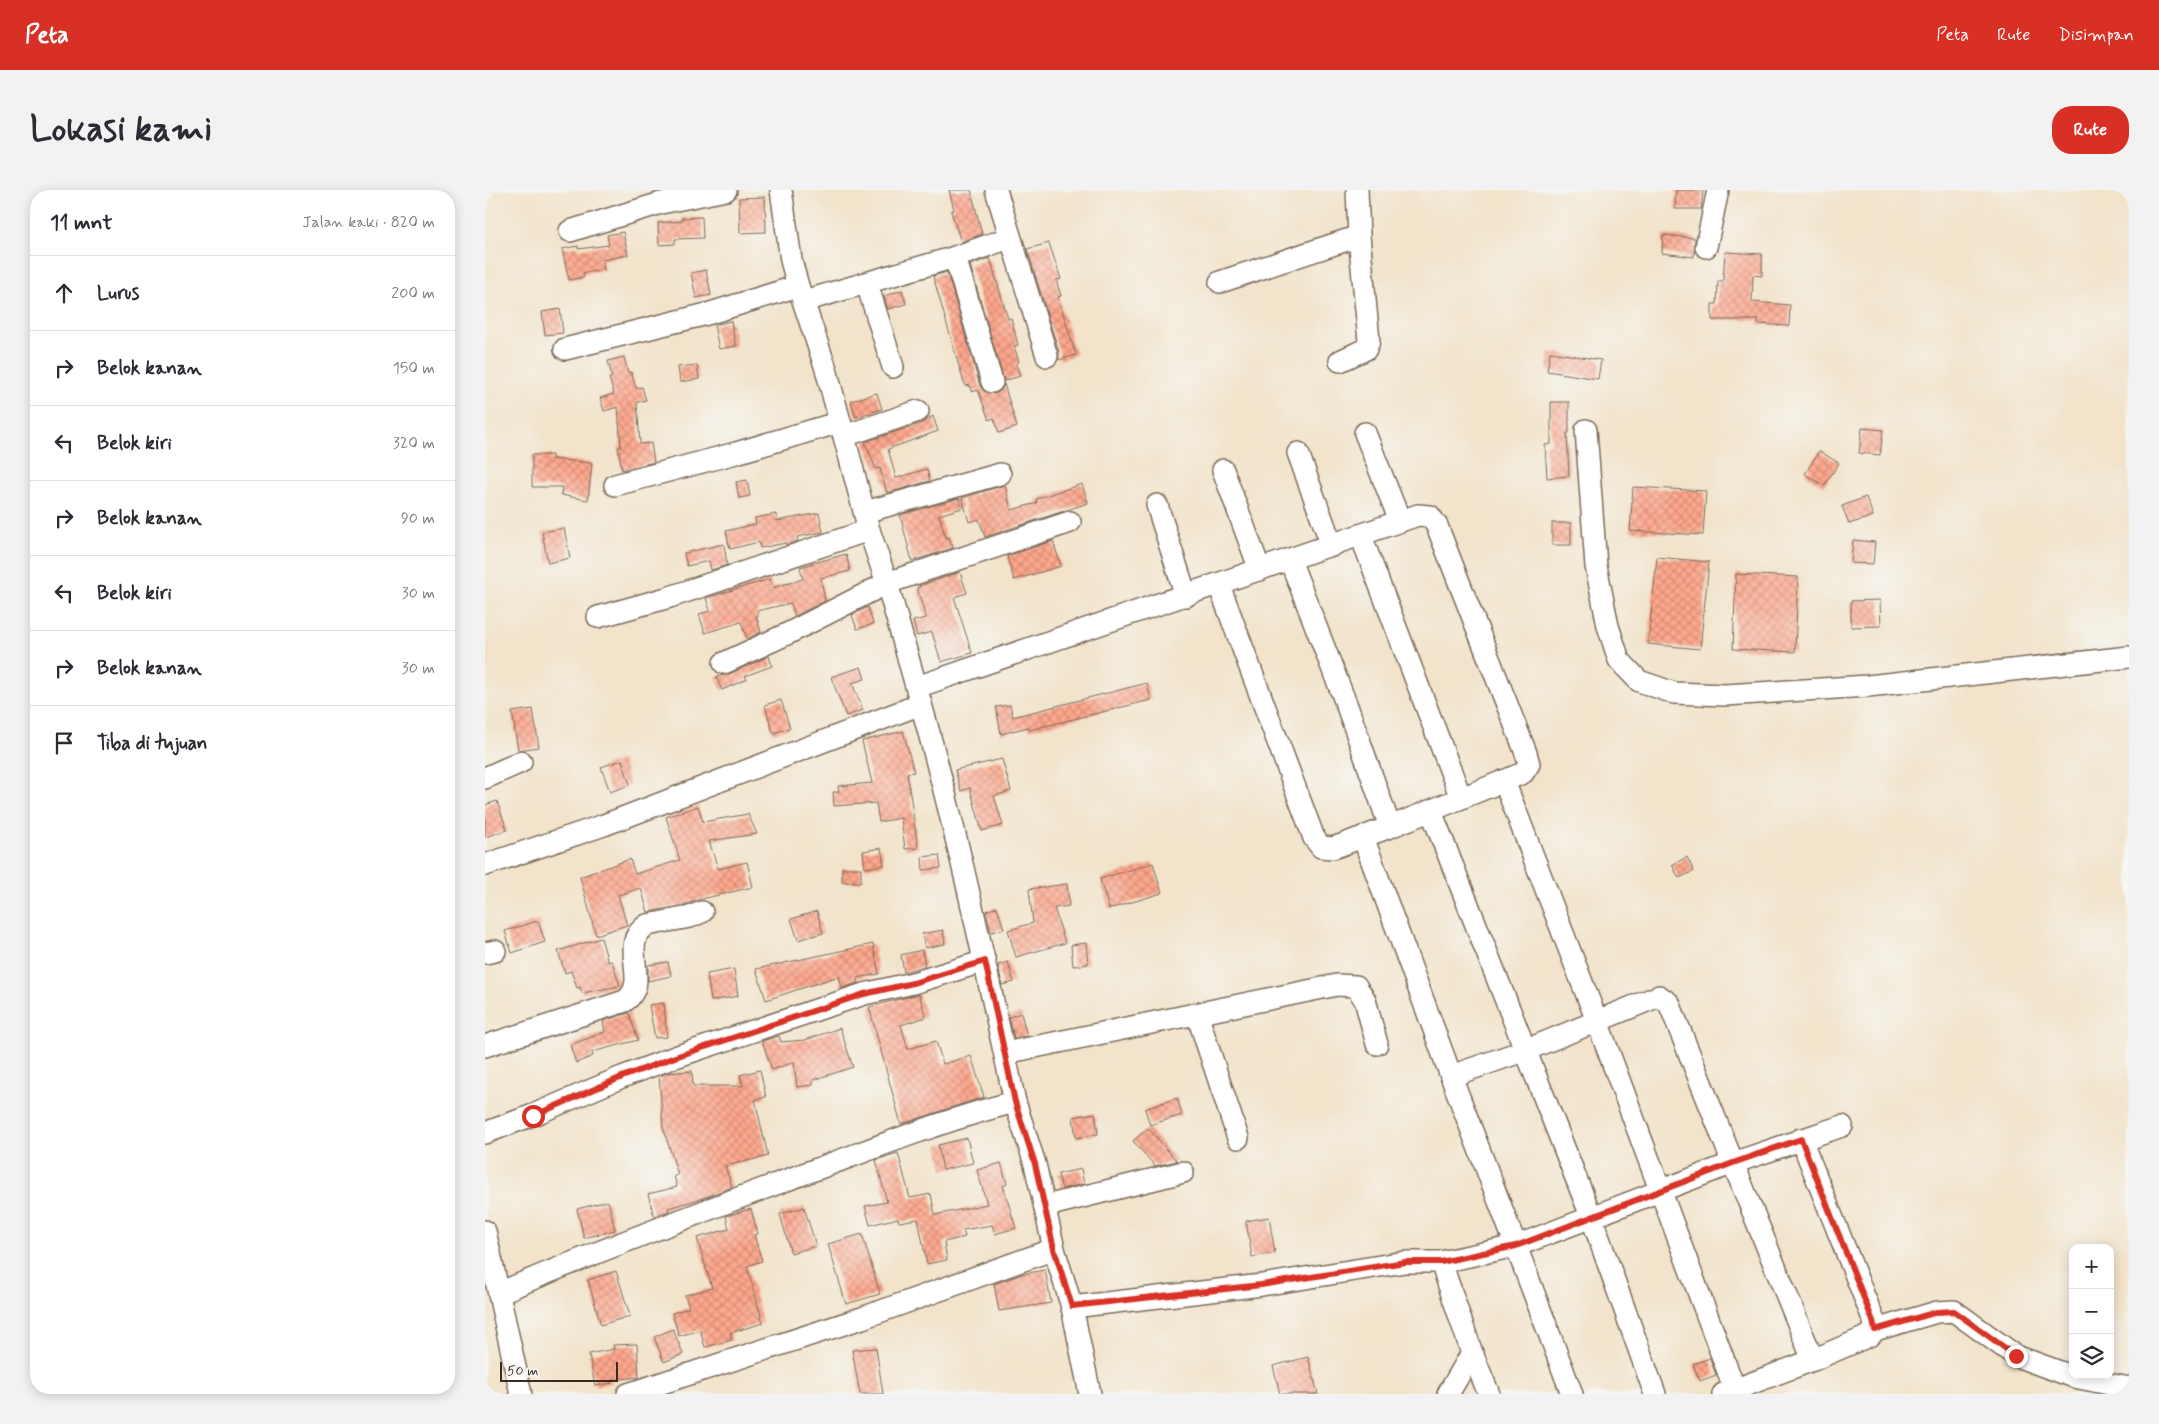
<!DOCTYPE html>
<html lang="id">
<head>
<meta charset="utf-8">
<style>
	:root { --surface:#fff; --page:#f2f2f3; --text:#2b2b33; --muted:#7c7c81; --line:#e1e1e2; --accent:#d93025 }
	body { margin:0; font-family:Mynerve,sans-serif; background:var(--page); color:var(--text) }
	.controls { position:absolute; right:15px; bottom:15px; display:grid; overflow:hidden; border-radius:10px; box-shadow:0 2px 12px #0003 }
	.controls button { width:45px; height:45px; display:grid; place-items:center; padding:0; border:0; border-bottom:1px solid var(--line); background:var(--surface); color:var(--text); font:25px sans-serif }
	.scale { position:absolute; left:15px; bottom:12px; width:118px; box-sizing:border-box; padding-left:5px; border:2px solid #3b2a1e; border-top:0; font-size:14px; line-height:18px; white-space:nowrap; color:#3b2a1e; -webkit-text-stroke:4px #f6f6f2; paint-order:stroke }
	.stop { position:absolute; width:15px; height:15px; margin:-11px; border:4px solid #d93025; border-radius:50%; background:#fff }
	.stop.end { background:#d93025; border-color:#fff; box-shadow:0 1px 5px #0008 }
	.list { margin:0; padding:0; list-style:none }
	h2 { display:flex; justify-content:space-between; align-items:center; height:65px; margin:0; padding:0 20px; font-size:21px }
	h2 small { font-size:16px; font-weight:400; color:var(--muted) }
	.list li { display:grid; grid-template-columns:32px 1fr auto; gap:15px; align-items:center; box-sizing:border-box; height:75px; padding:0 20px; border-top:1px solid var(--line) }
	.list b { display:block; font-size:19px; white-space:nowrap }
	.list em { font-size:16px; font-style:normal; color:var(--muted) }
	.icon { flex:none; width:28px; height:28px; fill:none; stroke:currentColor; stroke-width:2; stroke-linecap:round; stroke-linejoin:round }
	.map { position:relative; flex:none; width:1644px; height:1204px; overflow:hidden; border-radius:20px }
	header { display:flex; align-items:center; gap:30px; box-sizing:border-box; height:70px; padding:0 25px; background:var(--accent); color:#fff }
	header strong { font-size:24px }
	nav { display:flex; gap:28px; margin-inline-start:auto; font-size:18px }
	.intro { display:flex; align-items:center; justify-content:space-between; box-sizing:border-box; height:120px; padding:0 30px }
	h1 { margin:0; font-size:35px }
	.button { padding:12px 22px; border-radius:20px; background:var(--accent); color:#fff; font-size:18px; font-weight:700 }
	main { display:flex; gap:30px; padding:0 30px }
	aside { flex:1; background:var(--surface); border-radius:20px; box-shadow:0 2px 12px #0003 }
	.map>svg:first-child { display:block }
	.building { fill:url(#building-cross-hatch) }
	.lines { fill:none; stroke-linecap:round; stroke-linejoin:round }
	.minor-casing { stroke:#7b6b5a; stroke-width:24 }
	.minor { stroke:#fff; stroke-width:21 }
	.route { stroke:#d93025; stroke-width:6 }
</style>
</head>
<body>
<header>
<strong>Peta</strong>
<nav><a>Peta</a><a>Rute</a><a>Disimpan</a></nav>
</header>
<div class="intro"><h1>Lokasi kami</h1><a class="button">Rute</a></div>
<main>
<aside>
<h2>11 mnt<small>Jalan kaki · 820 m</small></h2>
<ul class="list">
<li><svg class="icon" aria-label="ahead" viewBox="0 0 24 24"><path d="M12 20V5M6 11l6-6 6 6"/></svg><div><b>Lurus</b></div><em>200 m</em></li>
<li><svg class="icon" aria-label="right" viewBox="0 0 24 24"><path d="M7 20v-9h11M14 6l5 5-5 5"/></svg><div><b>Belok kanan</b></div><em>150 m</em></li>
<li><svg class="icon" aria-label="left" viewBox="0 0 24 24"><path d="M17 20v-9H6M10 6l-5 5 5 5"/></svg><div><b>Belok kiri</b></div><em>320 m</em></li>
<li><svg class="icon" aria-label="right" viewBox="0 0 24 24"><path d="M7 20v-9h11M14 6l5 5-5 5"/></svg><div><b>Belok kanan</b></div><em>90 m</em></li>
<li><svg class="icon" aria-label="left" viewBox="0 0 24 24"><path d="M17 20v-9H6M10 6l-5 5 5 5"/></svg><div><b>Belok kiri</b></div><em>30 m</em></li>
<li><svg class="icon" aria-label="right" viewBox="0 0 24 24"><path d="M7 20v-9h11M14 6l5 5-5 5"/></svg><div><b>Belok kanan</b></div><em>30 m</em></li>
<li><svg class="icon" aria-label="arrive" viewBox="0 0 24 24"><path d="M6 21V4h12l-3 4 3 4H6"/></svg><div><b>Tiba di tujuan</b></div></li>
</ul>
</aside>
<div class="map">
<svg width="1644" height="1204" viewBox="0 0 1644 1204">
	<defs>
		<pattern id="building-cross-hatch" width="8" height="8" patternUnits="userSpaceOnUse" patternTransform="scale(1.25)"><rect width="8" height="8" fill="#ffa88e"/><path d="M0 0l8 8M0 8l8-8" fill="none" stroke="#d08973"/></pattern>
	</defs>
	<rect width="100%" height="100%" fill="#f6f6f2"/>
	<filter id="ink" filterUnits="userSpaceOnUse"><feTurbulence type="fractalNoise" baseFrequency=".02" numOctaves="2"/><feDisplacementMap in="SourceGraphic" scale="10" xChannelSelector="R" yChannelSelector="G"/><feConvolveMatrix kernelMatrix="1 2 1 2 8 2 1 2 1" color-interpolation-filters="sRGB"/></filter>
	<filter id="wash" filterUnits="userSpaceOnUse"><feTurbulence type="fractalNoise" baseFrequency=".0096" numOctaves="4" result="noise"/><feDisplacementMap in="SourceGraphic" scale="20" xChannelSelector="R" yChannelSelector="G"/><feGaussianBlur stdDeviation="1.12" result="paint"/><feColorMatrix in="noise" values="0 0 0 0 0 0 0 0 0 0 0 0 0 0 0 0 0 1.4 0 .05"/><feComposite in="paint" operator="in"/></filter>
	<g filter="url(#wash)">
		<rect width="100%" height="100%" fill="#f2e3ca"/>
		<g id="blocks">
			<g class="building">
				<polygon points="464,0 486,0 497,44 476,52 466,21 469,20"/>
				<polygon points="1191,0 1218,0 1216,19 1190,19"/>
				<polygon points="280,7 281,42 255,43 254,8"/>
				<polygon points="217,27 218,48 190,49 190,54 174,55 173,33 197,31 197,28"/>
				<polygon points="138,42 143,65 117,70 119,80 98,83 99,87 84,90 77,59 93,56 93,59 124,55 122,45"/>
				<polygon points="1178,45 1210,48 1209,67 1177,63"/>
				<polygon points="564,53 576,89 571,90 576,106 573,107 591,165 574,170 574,162 542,59"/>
				<polygon points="1240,62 1277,64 1277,86 1268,85 1267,112 1305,115 1304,136 1273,134 1273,130 1227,130 1227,114 1232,114 1233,91 1238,91"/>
				<polygon points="505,68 523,129 526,128 533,155 529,156 534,172 531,173 535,186 519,191 485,75"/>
				<polygon points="221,80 226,105 211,108 206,83"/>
				<polygon points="462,82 495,196 499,201 510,204 516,200 519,194 532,237 514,243 509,228 504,230 493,200 487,202 485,195 481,196 478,190 448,86"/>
				<polygon points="417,100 421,114 403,119 399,106"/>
				<polygon points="75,119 78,143 60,145 57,122"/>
				<polygon points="246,131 251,156 234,159 229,135"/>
				<polygon points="1065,162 1116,170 1113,189 1062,181"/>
				<polygon points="139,167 143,183 146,182 151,198 157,197 161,210 152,212 155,254 166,253 169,272 137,280 133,257 136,257 133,217 119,221 115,208 129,204 124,188 127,187 123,171"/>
				<polygon points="212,175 214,189 195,192 193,177"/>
				<polygon points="392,203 397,219 371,227 366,211"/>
				<polygon points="1066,212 1084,212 1084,243 1082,243 1084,286 1062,288 1060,255 1066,254"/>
				<polygon points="448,226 453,241 403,259 411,288 442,279 445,291 402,303 395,278 391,279 380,252 437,233"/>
				<polygon points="1377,238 1398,240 1395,265 1374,263"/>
				<polygon points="1334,261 1354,273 1339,296 1320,284"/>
				<polygon points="47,265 67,265 67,269 107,273 103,310 76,305 77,297 47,297"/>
				<polygon points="262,290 265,306 254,308 251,292"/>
				<polygon points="597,294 603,313 500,347 494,329 484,332 477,308 520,295 526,320 552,313 551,309"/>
				<polygon points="1148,297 1221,301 1218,345 1145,341"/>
				<polygon points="1381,307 1388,326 1364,334 1357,316"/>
				<polygon points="474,308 477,318 454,325 461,348 464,347 468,358 427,371 415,325"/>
				<polygon points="334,323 338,342 312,347 313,351 301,355 301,353 275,358 274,352 245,359 241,341 271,334 270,328 291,324 292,331"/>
				<rect x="1067" y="333" width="19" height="22"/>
				<polygon points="79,338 85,368 63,373 57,342"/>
				<polygon points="1368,350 1390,352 1388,374 1366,373"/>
				<polygon points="568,351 576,376 529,390 522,366"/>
				<polygon points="239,354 242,375 226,380 224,371 202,376 199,363"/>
				<polygon points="361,364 365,381 336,388 340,411 310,426 306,413 272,421 273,425 271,426 276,442 262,449 256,432 220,443 214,424 225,421 221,408 285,389 287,398 318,389 315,377"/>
				<polygon points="1172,367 1224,372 1215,459 1163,454"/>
				<polygon points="475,382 482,403 469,407 487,463 456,472 447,442 432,446 428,431 441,428 432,398 435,397 434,396"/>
				<polygon points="1251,384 1313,387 1310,462 1248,459"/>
				<polygon points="1395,410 1396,436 1366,437 1366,411"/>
				<polygon points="383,417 388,434 372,439 367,425"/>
				<polygon points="284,466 287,476 260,486 262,489 237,500 231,487 244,484"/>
				<polygon points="376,477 380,489 367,493 378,520 361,526 346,487"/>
				<polygon points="662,493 666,510 544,540 543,537 516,544 511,517 525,515 528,527"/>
				<polygon points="296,510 305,538 288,543 280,515"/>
				<polygon points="48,519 54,557 33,560 27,522"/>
				<polygon points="418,541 429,582 422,583 433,658 420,659 416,628 394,632 391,613 349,616 348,602 354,602 353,596 387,593 377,551"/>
				<polygon points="517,569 526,601 509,606 518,635 497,641 485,598 476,601 470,580"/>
				<polygon points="137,570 145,595 125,602 116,577"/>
				<polygon points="12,611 22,640 0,647 0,615"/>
				<polygon points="213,616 218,632 263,624 272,644 224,651 233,679 262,672 268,697 212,710 201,715 163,722 156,698 133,705 142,735 111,745 95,687 145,669 150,684 195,670 181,627"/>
				<polygon points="396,658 399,675 380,678 378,661"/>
				<polygon points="454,665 456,678 438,680 437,667"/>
				<polygon points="1202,667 1209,681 1194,688 1187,675"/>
				<polygon points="668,673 677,703 624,719 615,689"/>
				<rect x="357" y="678" width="19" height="14"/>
				<polygon points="582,694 584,716 569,718 580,753 531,767 523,740 548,733 544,699"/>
				<polygon points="512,717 519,739 506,742 501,721"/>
				<polygon points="332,721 338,743 313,750 306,729"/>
				<polygon points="53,731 60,752 27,763 20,741"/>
				<polygon points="458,740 460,754 440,758 437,744"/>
				<polygon points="116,748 123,772 127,771 135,796 97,803 95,797 92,798 86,781 80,783 73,761"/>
				<polygon points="601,753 603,774 588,776 586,755"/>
				<polygon points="388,754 394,784 372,788 373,793 357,798 354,786 281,810 271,779"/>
				<polygon points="437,760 440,776 419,782 416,765"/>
				<polygon points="183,772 186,786 163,791 163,775"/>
				<polygon points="523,772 529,792 517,795 513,775"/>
				<polygon points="249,779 253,806 226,811 222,784"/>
				<polygon points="434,804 441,827 416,835 423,859 451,851 458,874 486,866 499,907 416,934 384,817"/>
				<polygon points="179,813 182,847 170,848 164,815"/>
				<polygon points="144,823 153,850 107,862 108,866 91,873 85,855 120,842 118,831"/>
				<polygon points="536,823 542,846 529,848 524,827"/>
				<polygon points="355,838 368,877 328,890 328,895 312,897 309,872 287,880 277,851 294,846 296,852 320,850"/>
				<polygon points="275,880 281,907 270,910 283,966 240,976 247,997 218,1008 183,1018 184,1021 169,1026 163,1004 192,997 189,986 193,985 178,937 174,886 183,883 207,881 208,896 258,896 255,885"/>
				<polygon points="692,908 697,925 665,935 660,919"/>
				<polygon points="610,923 613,944 591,948 588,927"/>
				<polygon points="663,938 692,971 670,976 648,951"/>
				<polygon points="482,948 488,973 458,980 453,955"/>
				<polygon points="413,963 425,1008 446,1004 450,1025 502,1014 492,980 516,973 522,994 518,996 531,1038 510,1044 507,1035 478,1040 480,1047 459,1052 462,1070 442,1074 433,1029 414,1032 413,1028 385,1035 380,1016 402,1012 391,970"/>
				<polygon points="596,979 599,994 577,999 573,984"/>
				<polygon points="123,1011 130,1040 99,1048 92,1019"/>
				<polygon points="319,1017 331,1056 306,1063 295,1024"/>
				<polygon points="266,1019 273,1044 269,1045 277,1071 262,1076 278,1133 245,1143 247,1150 220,1157 215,1140 194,1146 187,1123 204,1118 200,1105 227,1098 212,1048 244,1039 241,1026"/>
				<polygon points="784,1027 790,1063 767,1067 761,1031"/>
				<polygon points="377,1044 395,1104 361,1114 343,1054"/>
				<polygon points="560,1080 566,1113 514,1121 509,1094 537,1084"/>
				<polygon points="131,1081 145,1126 116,1135 103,1090"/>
				<polygon points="188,1139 198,1164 179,1172 169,1147"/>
				<polygon points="152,1154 154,1187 126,1190 127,1193 110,1196 104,1164 129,1159 128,1155"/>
				<polygon points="391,1158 398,1204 375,1204 367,1160"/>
				<polygon points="823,1167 833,1204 795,1204 788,1176"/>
				<polygon points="1225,1168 1231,1185 1215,1191 1208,1174"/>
			</g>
		</g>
	</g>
	<g filter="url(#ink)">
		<use href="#blocks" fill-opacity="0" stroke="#7b6b5a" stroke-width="1"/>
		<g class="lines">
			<defs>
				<g id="minor">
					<polyline points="511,0 562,166"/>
					<polyline points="85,41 176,13 241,0"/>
					<polyline points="1221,57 1233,0"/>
					<polyline points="470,67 507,192"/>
					<polyline points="735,92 874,46 872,0"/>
					<polyline points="382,94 408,177"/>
					<polyline points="319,111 470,67 524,48"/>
					<polyline points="80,159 222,124 313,96"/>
					<polyline points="855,171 881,159 884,151 874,46"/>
					<polyline points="1101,240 1111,376 1123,436 1134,470 1154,491 1189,503 1240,505 1383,496 1644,467"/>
					<polyline points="880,243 915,331"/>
					<polyline points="359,246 433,221"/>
					<polyline points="813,263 847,356"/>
					<polyline points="738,280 775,380"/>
					<polyline points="130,295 251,263 355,232"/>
					<polyline points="672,315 701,406"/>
					<polyline points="380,322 515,284"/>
					<polyline points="876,346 976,608"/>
					<polyline points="734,395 829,648 836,657 848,658 905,637"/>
					<polyline points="113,427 185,407 384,340"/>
					<polyline points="239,473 304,443 402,393 585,332"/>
					<polyline points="432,497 933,325 945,326 952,336 1041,563 1044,574 1038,583 905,637 862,516 805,370"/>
					<polyline points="0,588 36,572"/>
					<polyline points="1019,591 1112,831 1250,1200"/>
					<polyline points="946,621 1106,1026 1170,1204"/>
					<polyline points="878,647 966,886"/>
					<polyline points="0,675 119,635 436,514 402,393 384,340 341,179 313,96 306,70 296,0"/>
					<polyline points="0,763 10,761"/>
					<polygon points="1174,806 1184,813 1248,973 1031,1056 966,886 1041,860"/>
					<polyline points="712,824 753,948"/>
					<path d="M0,856l140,-45c27,-19 -8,-57 22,-76l43,-8 12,-5"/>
					<polyline points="520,863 852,795 871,796 880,810 892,854"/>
					<polyline points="530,912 550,974 569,1059 587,1117 605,1204"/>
					<polyline points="0,943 48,925 137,887 190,867 379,804 428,793 500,771"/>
					<polyline points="561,1016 698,982"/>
					<polyline points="0,1041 36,1204"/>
					<path d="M14,1103c104,-44 209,-84 315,-123 66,-24 132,-51 201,-68 -29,-133 -57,-267 -94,-398"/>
					<polyline points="587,1117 777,1095 920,1072 956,1072"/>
					<polyline points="1390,1140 1452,1122 1469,1121 1531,1166 1589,1187 1644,1198"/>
					<polyline points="1328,1170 1248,973 1357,936"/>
					<polyline points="143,1204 377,1128 569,1059"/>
					<polyline points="963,1204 987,1163"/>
					<polyline points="1004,1204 987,1163 956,1072 1031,1056 1087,1204"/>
					<polyline points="1238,1204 1328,1170 1386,1145 1390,1140 1389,1131 1316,949"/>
				</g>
			</defs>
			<use href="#minor" class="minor-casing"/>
			<use href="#minor" class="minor"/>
		</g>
	</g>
	<g class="lines" filter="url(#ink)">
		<polyline class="route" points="48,926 137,887 190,867 379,804 428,793 500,771 530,912 550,974 569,1059 587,1116 776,1095 920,1072 956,1072 1031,1056 1248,973 1316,949 1388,1131 1390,1140 1452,1122 1469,1121 1531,1166"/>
	</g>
</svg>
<div class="controls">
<button>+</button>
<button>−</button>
<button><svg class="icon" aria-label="layers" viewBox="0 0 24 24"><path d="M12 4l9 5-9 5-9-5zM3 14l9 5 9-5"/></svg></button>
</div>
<div class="scale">50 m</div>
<div class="stop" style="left:48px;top:926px"></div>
<div class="stop end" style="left:1531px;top:1166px"></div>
</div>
</main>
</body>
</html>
